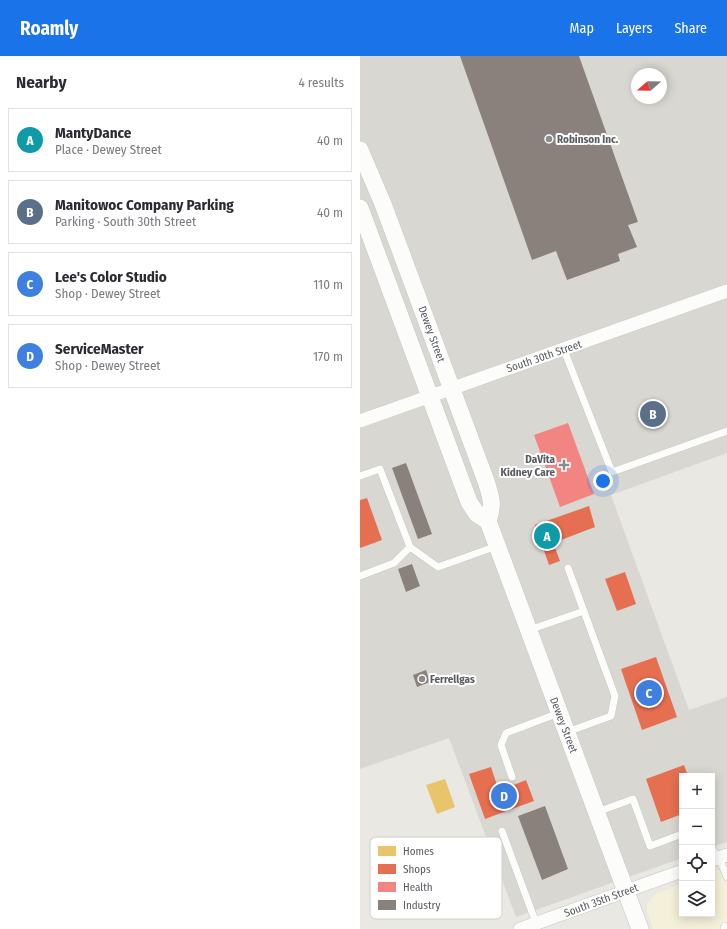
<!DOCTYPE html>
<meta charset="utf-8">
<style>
body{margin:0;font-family:"Fira Sans Condensed",sans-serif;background:#f2f2f3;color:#2b2b33}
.controls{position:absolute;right:12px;bottom:12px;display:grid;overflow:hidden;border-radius:0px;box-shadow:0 2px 10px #0003}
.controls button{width:36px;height:36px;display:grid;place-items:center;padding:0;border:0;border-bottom:1px solid #e1e1e2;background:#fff;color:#2b2b33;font:20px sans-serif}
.compass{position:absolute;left:271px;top:12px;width:36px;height:36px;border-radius:50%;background:#fff;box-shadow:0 2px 10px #0003;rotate:250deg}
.you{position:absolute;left:243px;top:425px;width:14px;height:14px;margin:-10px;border:3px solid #fff;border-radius:50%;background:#1a73e8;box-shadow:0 0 0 6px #1a73e833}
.badge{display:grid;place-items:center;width:26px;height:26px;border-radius:50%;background:#1a73e8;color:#fff;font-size:13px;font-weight:700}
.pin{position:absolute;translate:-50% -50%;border:2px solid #fff;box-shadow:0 1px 4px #0006}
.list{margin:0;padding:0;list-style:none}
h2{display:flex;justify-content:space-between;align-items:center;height:52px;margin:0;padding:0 16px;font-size:17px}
h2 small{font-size:13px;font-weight:400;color:#7c7c81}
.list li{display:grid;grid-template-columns:26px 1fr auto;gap:12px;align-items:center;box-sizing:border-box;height:64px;margin:0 8px 8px;padding:0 8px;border:1px solid #e1e1e2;border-radius:0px}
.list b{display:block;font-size:15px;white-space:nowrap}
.list p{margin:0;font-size:13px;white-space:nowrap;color:#7c7c81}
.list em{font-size:13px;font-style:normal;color:#7c7c81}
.icon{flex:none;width:22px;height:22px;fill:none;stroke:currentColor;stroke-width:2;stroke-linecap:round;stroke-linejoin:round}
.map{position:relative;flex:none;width:367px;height:873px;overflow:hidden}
header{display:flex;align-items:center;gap:24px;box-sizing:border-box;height:56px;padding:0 20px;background:#1a73e8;color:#fff}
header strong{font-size:19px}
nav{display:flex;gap:22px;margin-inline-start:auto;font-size:14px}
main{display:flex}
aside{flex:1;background:#fff}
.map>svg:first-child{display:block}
.commercial{fill:#f5f0d9}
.industrial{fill:#d9d7d2;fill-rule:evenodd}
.homes{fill:#e9c46a}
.shops{fill:#e76f51}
.health{fill:#f28482}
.industry{fill:#8a817c}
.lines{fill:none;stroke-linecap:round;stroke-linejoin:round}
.service-casing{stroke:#c5c6c4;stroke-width:8}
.minor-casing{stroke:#c5c6c4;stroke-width:14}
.tertiary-casing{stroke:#c5c6c4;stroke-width:18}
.service{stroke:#fcfcfb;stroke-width:7}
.minor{stroke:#fcfcfb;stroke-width:13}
.tertiary{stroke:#fcfcfb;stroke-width:17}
.poi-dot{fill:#8b8c8e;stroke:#fff;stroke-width:1.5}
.labels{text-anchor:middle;stroke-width:4;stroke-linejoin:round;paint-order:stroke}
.poi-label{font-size:11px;font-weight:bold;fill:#585b61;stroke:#fff;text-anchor:start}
.street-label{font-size:11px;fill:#585b61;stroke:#fff}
.key{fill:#fff;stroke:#cdced0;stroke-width:1}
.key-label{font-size:11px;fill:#585b61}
</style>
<header>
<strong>Roamly</strong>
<nav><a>Map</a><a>Layers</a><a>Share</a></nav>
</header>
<main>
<aside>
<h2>Nearby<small>4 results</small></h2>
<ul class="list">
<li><span class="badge" style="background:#0f9aa8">A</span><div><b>MantyDance</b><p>Place · Dewey Street</p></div><em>40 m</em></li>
<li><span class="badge" style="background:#5c6f8a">B</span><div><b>Manitowoc Company Parking</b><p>Parking · South 30th Street</p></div><em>40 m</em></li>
<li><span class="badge" style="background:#3f7fe0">C</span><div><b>Lee's Color Studio</b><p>Shop · Dewey Street</p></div><em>110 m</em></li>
<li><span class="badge" style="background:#3f7fe0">D</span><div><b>ServiceMaster</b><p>Shop · Dewey Street</p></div><em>170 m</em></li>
</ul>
</aside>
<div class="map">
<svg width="367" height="873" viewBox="0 0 367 873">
<rect width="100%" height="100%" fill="#e9e8e2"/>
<path class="commercial" d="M367,811V873H293L287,855V847L296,838L322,827V858H352V816Z"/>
<path class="industrial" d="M0,0H367V397L251,439L329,654L367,641V786L352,791V720H322V802L156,861L89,682L0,713ZM277,18H301V42H277Z"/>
<path class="homes" d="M85,723L95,751L77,758L66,729Z"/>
<path class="shops" d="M7,442L22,484L0,492V444Z
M229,450L235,471L201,484L199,478L191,481L200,505L189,509L175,469Z
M265,516L276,548L257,555L245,523Z
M296,601L317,661L282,674L261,613Z
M324,709L328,720H322V723L320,724L322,730V758L301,766L286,723Z
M131,711L139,735L166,724L174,745L125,763L109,718Z"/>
<path class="health" d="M208,367L234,438L200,451L174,379Z"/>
<path class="industry" d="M100,0H219L278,166L268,169L277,191L258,198L260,205L207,224L196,195L172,204Z
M46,407L72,478L58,483L32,412Z
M52,508L60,530L46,536L38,513Z
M66,614L70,626L57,631L53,619Z
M185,750L208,813L182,824L158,760Z"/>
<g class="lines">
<defs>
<path id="service" d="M204,294L252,416L367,375
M0,420L20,413L50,491L78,511L137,490
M0,520L34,507L50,491
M169,574L224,555
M207,676L251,660L255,640L208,512
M152,721L141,689L146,677L199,657
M237,756L273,743L290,790L322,778
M142,775L176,867
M352,793L359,802L367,821
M364,873L365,870H367"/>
<path id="minor" d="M0,365L367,235
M352,804L367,799
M160,873L322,815"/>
<path id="tertiary" d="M0,94L23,148L126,425C131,441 134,448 128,465L280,873
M0,152L109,446L117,458L128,465"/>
</defs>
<use href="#service" class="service-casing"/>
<use href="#minor" class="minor-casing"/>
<use href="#tertiary" class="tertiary-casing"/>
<use href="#service" class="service"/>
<use href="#minor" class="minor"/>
<use href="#tertiary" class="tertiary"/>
</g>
<g class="poi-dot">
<circle cx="189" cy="83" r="4"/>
<path d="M202 403h4v4h4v4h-4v4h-4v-4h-4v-4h4z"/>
<circle cx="62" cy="623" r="4"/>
</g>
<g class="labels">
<g class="poi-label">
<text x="197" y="87">Robinson Inc.</text>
<text x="195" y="407" text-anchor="end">DaVita<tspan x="195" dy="13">Kidney Care</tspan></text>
<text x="70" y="627">Ferrellgas</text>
</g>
<g class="street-label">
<text transform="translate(72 278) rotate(70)" y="4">Dewey Street</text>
<text transform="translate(184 300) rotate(-19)" y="4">South 30th Street</text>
<text transform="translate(204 669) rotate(69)" y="4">Dewey Street</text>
<text transform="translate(241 844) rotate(-20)" y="4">South 35th Street</text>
</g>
</g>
<rect x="10" y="781" width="132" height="82" rx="6" class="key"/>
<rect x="18" y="790" width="18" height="10" fill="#e9c46a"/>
<rect x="18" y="808" width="18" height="10" fill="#e76f51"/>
<rect x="18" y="826" width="18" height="10" fill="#f28482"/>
<rect x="18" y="844" width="18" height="10" fill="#8a817c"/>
<g class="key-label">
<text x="43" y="799">Homes</text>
<text x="43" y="817">Shops</text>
<text x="43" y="835">Health</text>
<text x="43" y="853">Industry</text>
</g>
</svg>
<div class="controls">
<button>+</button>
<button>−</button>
<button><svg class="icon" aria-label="locate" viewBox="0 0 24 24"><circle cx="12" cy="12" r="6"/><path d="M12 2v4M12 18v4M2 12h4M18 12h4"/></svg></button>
<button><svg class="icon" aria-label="layers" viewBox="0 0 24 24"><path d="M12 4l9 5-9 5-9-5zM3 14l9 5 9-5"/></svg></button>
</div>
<svg class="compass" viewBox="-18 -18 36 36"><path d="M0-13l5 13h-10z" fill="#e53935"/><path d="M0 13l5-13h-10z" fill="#7c7c81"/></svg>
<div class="you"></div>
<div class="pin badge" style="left:187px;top:480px;background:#0f9aa8">A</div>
<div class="pin badge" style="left:293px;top:358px;background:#5c6f8a">B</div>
<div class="pin badge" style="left:289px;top:637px;background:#3f7fe0">C</div>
<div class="pin badge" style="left:144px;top:740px;background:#3f7fe0">D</div>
</div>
</main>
